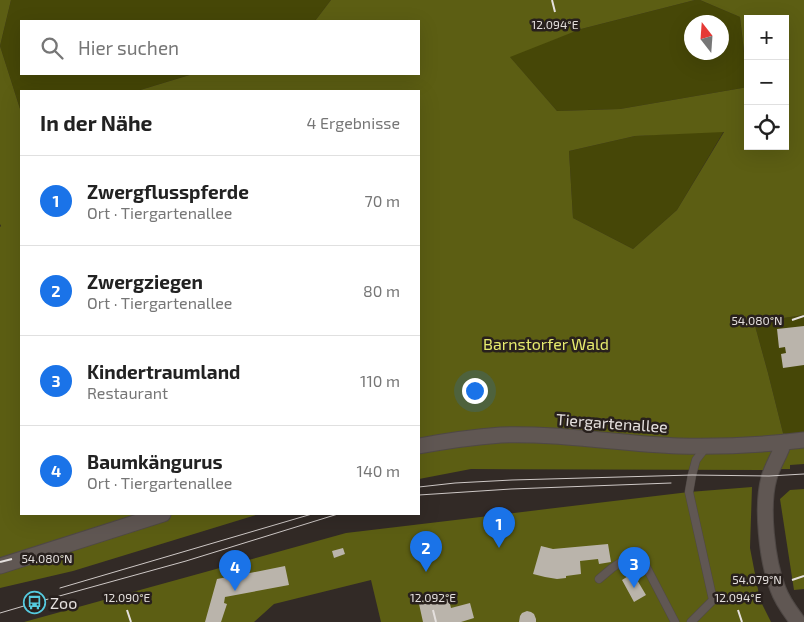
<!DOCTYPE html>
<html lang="de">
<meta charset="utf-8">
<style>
body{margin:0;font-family:"Exo 2",sans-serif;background:#f2f2f2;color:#222}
.controls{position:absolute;right:15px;top:15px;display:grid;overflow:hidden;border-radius:0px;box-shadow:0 5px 20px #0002}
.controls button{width:45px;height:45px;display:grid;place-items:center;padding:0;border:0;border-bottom:1px solid #e0e0e0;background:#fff;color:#222;font:25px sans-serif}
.compass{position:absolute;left:684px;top:15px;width:45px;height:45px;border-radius:50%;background:#fff;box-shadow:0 5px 20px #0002;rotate:343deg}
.you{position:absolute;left:474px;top:390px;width:18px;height:18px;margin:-12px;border:4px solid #fff;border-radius:50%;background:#1a73e8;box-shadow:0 0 0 8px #1a73e833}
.badge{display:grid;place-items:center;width:32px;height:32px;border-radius:50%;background:#1a73e8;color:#fff;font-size:16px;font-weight:700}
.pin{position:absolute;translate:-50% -41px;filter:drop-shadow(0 1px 2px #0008)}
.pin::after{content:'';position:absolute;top:26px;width:18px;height:15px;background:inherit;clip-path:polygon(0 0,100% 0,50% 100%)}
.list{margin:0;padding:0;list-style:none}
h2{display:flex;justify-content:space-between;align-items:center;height:65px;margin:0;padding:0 20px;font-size:21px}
h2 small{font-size:16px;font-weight:400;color:#767676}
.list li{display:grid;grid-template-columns:32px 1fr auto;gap:15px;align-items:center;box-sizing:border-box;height:90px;padding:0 20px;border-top:1px solid #e0e0e0}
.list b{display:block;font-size:19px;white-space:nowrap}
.list p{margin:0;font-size:16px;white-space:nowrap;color:#767676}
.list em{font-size:16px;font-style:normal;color:#767676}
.icon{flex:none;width:28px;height:28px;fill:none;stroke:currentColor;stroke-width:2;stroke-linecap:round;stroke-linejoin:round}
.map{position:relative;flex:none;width:804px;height:622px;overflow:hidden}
.search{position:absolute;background:#fff;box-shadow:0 5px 20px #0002;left:20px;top:20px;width:400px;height:55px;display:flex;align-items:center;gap:12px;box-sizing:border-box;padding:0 18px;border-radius:0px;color:#767676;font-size:19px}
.panel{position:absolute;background:#fff;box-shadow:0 5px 20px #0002;left:20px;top:90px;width:400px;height:425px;border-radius:0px}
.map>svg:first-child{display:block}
.green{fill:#464707;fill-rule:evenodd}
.forest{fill:#5c5e13;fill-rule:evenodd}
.building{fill:#bab4ab}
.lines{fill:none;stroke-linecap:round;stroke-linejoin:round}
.lane-casing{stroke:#4f4845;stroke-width:9}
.street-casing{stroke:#4f4845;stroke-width:17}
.lane{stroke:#605753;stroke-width:8}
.street{stroke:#605753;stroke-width:15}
.tram{stroke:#cec8c6;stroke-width:1}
.ticks{fill:none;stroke:#e5e0de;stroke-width:2}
.labels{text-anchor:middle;stroke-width:5;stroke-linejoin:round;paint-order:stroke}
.park-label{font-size:16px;fill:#e6ea6e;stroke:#28201d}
.street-label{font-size:16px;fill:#e5e0de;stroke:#28201d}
.poi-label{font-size:16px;fill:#e5e0de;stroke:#28201d;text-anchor:start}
.ticks-label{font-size:12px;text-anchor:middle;fill:#e5e0de;stroke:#28201d;stroke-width:5;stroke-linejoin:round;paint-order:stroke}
</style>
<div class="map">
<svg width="804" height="622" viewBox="0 0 804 622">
<rect width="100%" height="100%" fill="#322a26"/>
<path class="green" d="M11,0H331L315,21H21V74H193L137,91H21V112L0,46Z
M695,0H700L740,17L748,87L620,109L557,111L509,56L581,29ZM692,22H722V52H692Z
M724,131L677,210L633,249L573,218L569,151L635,136Z
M804,315V440L785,441L768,373L754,322Z"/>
<path class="forest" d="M0,0H11L0,46L21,112V514H259L73,571L0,588V227L1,226L0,224Z
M331,0H695L581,29L510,57L557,111L620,109L748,87V146H785V19H748V86L740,17L700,0H804V315L754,322L768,373L785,441L767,470L471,469L419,479V91H137L193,74H419V21H315ZM724,132L677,210L633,249L573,218L569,151L635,136Z
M804,447V464L790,465V469H772L781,449Z
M752,487L750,548L760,600L771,622H381L371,580L274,604L254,622H24L346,533L689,492Z
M804,489V589L794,590L780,499L790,490Z"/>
<path class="building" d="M804,326V365L783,368L781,354L786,353L785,347L779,348L777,329Z
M608,544L611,562L599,564L598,559L580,561L581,574L566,576V578L557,579L545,577L533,574L541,546L553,549Z
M343,548L345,554L334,558L332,551Z
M285,566L289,585L225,597L224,603L227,604L221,622H205L217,579L233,576L232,572H234L235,576Z
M633,573L646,595L634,602L622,580Z
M448,596L451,608L470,603L474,618L461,622H423L419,604Z
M527,611L531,612L534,614L536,619V622H519L520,616L522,613Z"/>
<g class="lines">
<defs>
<path id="lane" d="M599,579L612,568L638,551L675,622
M691,622L713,600L689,492L692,475L696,460L706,447"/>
<path id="street" d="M784,442C780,455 772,466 769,478C761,507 767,561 778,589C782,601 790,611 798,622
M419,446C446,441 474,437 501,435C561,433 620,444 679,446C720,447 763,445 804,440
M0,566L163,514"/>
</defs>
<use href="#lane" class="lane-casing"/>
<use href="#street" class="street-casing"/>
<use href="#lane" class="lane"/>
<use href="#street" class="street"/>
<path class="tram" d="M419,487L455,483L512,480L692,475L769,476L804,474
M419,495L511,489L671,483
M60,588L312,514
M0,613L34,603L186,561L338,514"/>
</g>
<path class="ticks" d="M552,0L555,12M792,320L804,316M0,562L12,559M792,580L804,576M127,610L131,622M433,610L436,622M738,610L742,622"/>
<defs>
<symbol id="bus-ring" viewBox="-11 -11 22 22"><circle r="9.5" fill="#28201d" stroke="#55cadf" stroke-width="1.5"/><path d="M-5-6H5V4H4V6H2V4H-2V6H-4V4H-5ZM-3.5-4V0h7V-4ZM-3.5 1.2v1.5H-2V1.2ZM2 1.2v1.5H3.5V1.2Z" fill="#55cadf"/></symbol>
</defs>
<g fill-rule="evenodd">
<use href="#bus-ring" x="22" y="590" width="25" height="25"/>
</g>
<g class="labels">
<g class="park-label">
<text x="546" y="350">Barnstorfer Wald</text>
</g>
<g class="street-label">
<text transform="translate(612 423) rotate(4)" y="6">Tiergartenallee</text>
</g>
<g class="poi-label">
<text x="50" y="609">Zoo</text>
</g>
</g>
<g class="ticks-label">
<text x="555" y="29">12.094°E</text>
<text x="757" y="325">54.080°N</text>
<text x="47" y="563">54.080°N</text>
<text x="757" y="584">54.079°N</text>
<text x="127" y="602">12.090°E</text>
<text x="433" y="602">12.092°E</text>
<text x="738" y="602">12.094°E</text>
</g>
</svg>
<div class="controls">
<button>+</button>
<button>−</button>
<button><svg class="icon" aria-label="locate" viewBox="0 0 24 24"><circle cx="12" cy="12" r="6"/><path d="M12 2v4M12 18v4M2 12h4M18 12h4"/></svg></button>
</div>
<svg class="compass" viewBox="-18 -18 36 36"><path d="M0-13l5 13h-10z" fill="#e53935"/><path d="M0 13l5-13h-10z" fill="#767676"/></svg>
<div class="you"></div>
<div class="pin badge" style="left:499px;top:548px">1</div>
<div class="pin badge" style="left:426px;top:572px">2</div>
<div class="pin badge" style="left:634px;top:588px">3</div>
<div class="pin badge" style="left:235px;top:591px">4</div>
<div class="search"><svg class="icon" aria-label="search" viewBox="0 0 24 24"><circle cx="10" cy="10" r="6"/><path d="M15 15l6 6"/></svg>Hier suchen</div>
<section class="panel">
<h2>In der Nähe<small>4 Ergebnisse</small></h2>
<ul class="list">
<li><span class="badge">1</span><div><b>Zwergflusspferde</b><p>Ort · Tiergartenallee</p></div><em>70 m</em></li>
<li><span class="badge">2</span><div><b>Zwergziegen</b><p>Ort · Tiergartenallee</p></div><em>80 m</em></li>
<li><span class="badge">3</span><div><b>Kindertraumland</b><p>Restaurant</p></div><em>110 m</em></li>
<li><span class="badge">4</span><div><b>Baumkängurus</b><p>Ort · Tiergartenallee</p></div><em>140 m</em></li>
</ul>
</section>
</div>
